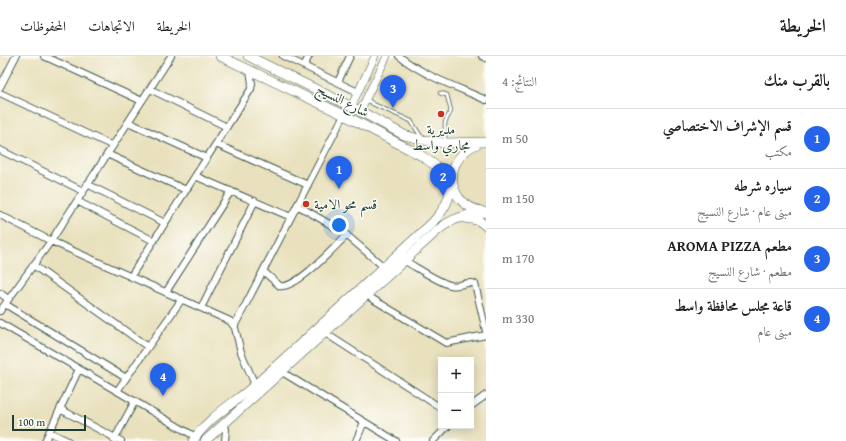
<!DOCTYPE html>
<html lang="ar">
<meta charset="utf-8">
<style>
body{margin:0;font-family:"Gentium Book Plus",Amiri,serif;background:#f6f6f6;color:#222;direction:rtl}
.controls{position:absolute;right:12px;bottom:12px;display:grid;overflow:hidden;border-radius:0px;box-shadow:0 2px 10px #0003}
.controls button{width:36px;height:36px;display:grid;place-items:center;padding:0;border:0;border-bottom:1px solid #e0e0e0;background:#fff;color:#222;font:20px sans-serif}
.scale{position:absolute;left:12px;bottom:10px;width:74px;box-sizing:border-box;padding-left:4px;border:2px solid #1f3d34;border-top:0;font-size:11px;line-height:14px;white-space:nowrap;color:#1f3d34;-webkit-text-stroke:3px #fdfcf7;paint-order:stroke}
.you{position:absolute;left:339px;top:169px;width:14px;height:14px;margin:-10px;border:3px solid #fff;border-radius:50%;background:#1a73e8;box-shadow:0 0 0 6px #1a73e833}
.badge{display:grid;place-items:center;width:26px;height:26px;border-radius:50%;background:#2563eb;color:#fff;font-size:13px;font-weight:700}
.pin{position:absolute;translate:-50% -33px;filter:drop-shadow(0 1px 2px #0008)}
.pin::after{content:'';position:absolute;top:21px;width:14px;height:12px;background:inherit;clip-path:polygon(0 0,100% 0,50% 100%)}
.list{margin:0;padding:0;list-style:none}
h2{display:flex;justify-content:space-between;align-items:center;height:52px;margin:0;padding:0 16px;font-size:17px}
h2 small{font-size:13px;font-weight:400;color:#767676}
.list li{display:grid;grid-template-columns:26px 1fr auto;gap:12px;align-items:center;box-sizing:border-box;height:60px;padding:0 16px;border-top:1px solid #e0e0e0}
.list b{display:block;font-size:15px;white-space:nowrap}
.list p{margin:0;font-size:13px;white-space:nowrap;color:#767676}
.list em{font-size:13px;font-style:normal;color:#767676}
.map{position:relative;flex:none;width:486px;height:385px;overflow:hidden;direction:ltr}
header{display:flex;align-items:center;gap:24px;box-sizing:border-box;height:56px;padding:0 20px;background:#fff;border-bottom:1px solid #e0e0e0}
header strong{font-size:19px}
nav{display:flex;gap:22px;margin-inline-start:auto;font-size:14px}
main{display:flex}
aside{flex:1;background:#fff}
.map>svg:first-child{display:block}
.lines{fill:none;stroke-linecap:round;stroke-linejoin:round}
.service-casing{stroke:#3d5649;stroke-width:4.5}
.minor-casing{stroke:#3d5649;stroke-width:8}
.tertiary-casing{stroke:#3d5649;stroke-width:8}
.primary-casing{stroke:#3d5649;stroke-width:10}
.service{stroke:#fff;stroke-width:3}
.minor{stroke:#fff;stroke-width:6}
.tertiary{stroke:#fff;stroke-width:7}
.primary{stroke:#fff;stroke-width:9}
.poi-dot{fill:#c8321e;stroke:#fdfcf7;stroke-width:1.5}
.labels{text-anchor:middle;stroke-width:3;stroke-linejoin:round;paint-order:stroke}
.street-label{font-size:14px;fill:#1f3d34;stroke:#fdfcf7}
.poi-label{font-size:14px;fill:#1f3d34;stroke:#fdfcf7}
</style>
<header>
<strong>الخريطة</strong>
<nav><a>الخريطة</a><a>الاتجاهات</a><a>المحفوظات</a></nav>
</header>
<main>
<aside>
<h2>بالقرب منك<small>النتائج: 4</small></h2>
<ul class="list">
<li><span class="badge">1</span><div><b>قسم الإشراف الاختصاصي</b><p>مكتب</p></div><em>50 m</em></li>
<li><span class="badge">2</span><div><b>سياره شرطه</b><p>مبنى عام · شارع النسيج</p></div><em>150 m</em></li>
<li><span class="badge">3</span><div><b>مطعم AROMA PIZZA</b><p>مطعم · شارع النسيج</p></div><em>170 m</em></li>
<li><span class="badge">4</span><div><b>قاعة مجلس محافظة واسط</b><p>مبنى عام</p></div><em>330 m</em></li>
</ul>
</aside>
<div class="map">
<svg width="486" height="385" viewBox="0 0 486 385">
<rect width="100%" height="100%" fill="#fdfcf7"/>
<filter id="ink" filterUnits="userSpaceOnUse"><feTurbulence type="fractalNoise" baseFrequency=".025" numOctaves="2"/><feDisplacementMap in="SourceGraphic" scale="8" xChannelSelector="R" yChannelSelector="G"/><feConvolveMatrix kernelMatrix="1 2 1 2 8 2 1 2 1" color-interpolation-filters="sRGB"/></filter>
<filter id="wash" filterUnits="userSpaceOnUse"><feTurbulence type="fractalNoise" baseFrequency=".012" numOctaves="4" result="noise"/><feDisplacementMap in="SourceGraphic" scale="16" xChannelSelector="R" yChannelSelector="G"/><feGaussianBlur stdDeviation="0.9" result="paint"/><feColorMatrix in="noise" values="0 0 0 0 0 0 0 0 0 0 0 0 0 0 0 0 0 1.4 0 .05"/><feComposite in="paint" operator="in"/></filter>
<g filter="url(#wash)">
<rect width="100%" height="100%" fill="#e9e1bd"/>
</g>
<g filter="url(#ink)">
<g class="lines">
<defs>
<path id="service" d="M440,37L447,39L451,55L445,66V85
M366,43L373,48L411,65L422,82"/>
<path id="minor" d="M44,0L142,45
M283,0L358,36
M399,0C424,20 457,31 486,44
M482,0L486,2
M304,10L309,0
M338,26L350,0
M0,31L16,0
M150,33L227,71
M0,37L113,90
M128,66L207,102
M216,88L308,129
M0,94L83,135
M107,98L186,134
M195,120L291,161
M87,128L165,167
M77,145L154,185
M297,149L343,176L384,211
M0,159L51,185L230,265L235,272L241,296L255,329
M405,205C416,211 438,226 450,229C458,232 467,224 475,228L486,275
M33,209L148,291
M263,215L280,230C297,233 334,191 347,179
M131,220L251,33L252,28L250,14
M166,236L231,135
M0,237L8,243
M366,239L446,287L486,279
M5,248L126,322
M201,252L255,145
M0,255L51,185L171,0
M0,267L196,381
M235,269L344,59
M325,277L441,352
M282,316L396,385
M117,335L182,243
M471,350L486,339
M60,353L121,385
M224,368L226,373L225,385
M49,376L68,385
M114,384L135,345
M45,385L79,313
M356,385L364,366
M433,385L448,370"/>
<path id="tertiary" d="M351,51L375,0
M360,55L387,0"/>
<path id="primary" d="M220,0L344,59L422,100L436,110L459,142
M248,0L360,55L404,79L423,84L445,87L486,86
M477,88C443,102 444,147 481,155
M464,162L478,164L486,170
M193,385C207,362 236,346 256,328C315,275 373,221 432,167C446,152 450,143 452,123
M205,385L438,174C452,162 468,158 486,156"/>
</defs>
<use href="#service" class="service-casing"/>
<use href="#minor" class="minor-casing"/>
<use href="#tertiary" class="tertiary-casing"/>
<use href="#primary" class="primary-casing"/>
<use href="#service" class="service"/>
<use href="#minor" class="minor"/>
<use href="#tertiary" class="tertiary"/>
<use href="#primary" class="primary"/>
</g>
</g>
<g class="poi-dot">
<circle cx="441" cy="58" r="4"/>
<circle cx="306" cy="148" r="4"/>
</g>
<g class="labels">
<g class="street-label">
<text transform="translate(343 44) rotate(27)" y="5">شارع النسيج</text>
</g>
<g class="poi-label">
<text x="441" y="78">مديرية<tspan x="441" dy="16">مجاري واسط</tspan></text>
<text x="314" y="153" text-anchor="start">قسم محو الامية</text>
</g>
</g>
</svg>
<div class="controls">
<button>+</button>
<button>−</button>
</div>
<div class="scale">100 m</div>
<div class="you"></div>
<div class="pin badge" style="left:339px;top:133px">1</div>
<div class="pin badge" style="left:443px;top:140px">2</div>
<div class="pin badge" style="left:393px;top:52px">3</div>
<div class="pin badge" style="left:163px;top:340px">4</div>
</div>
</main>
